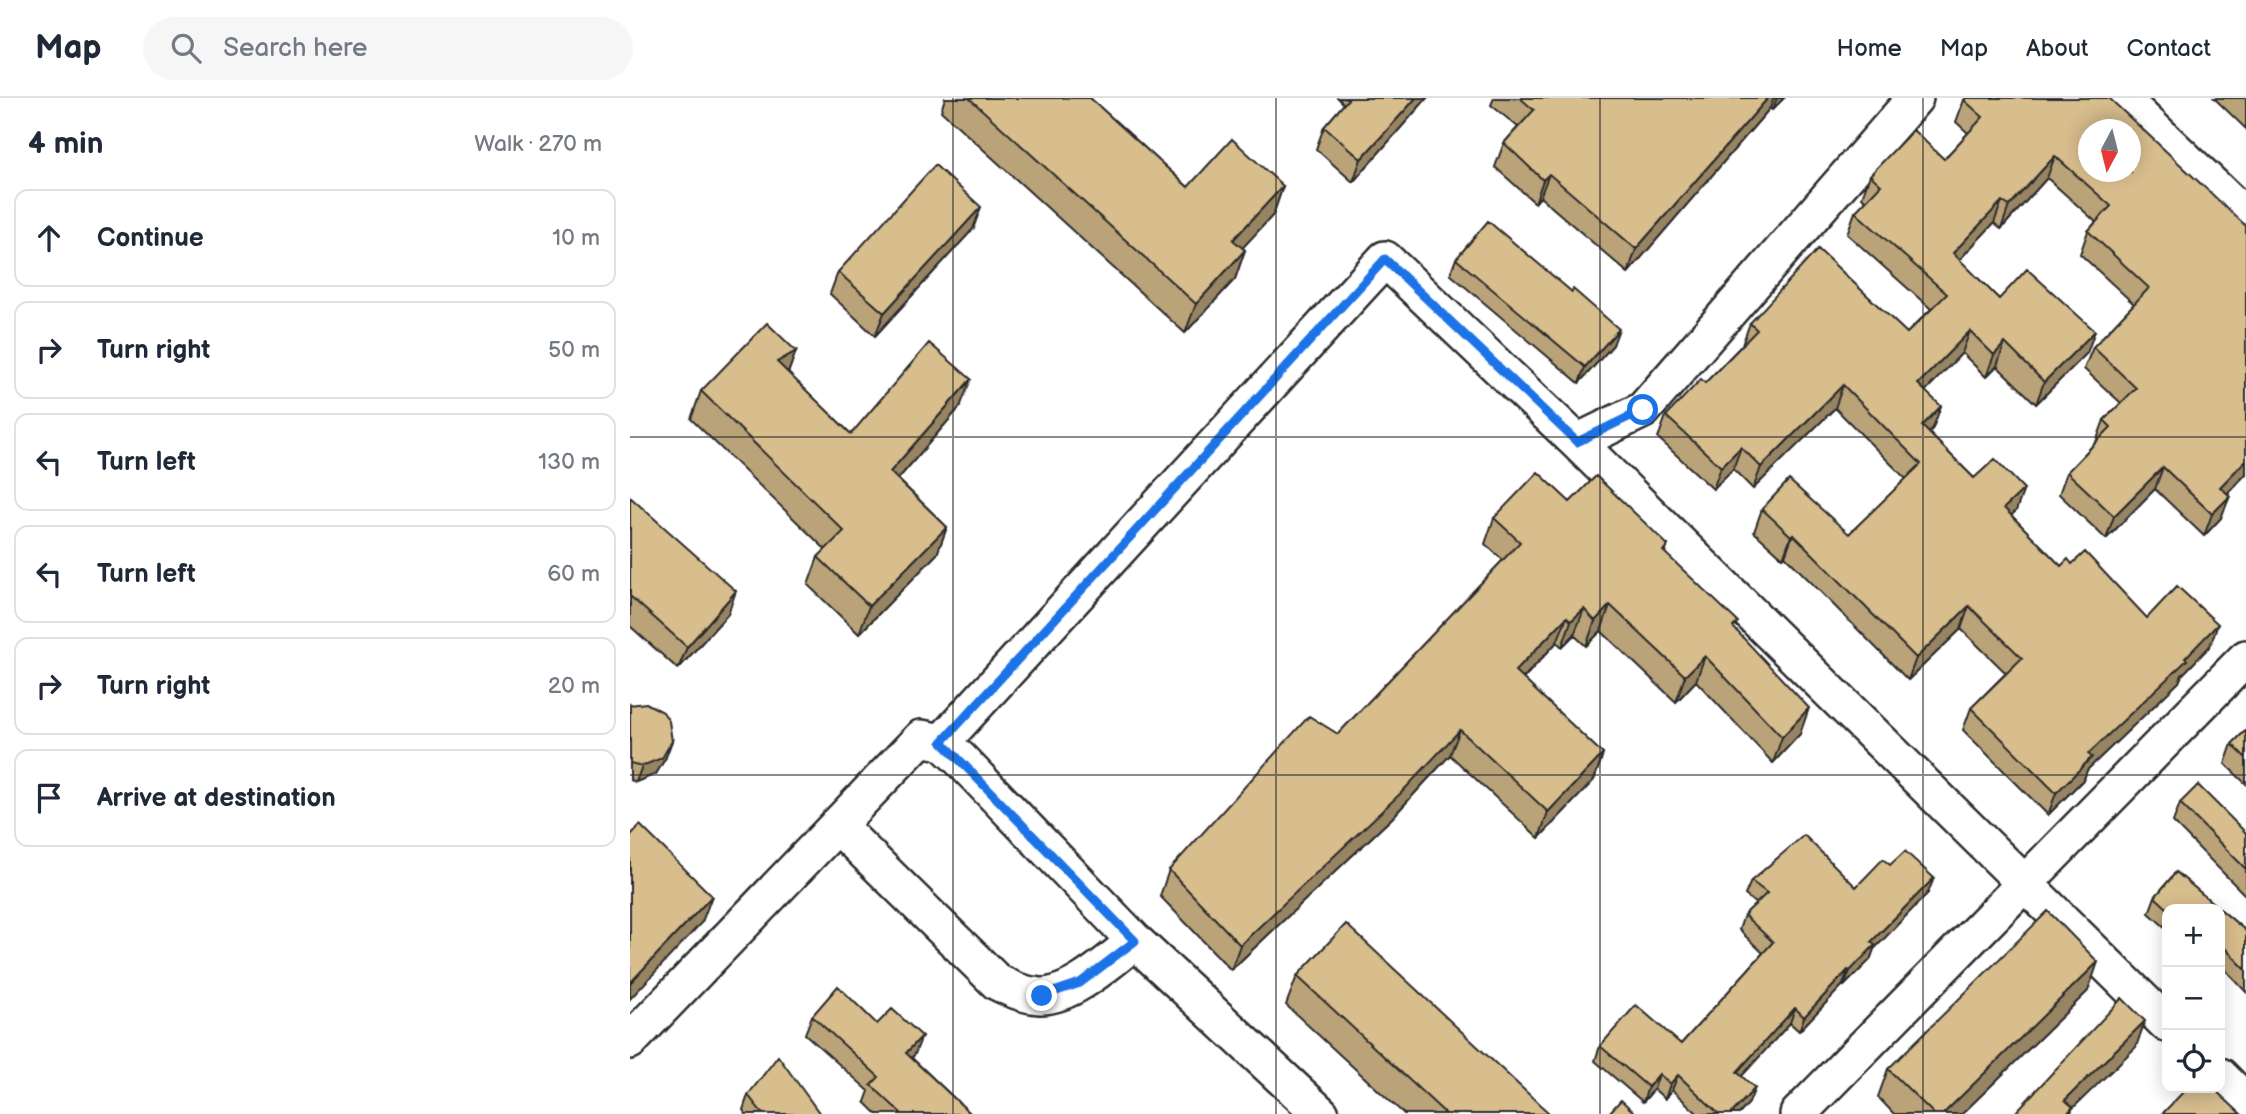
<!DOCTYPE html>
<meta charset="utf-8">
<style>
body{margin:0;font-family:"Balsamiq Sans",sans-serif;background:#f6f6f7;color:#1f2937}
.controls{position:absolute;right:21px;bottom:21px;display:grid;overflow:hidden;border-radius:14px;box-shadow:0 4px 18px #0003}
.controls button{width:63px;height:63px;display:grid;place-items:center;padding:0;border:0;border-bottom:2px solid #e0e1e3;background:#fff;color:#1f2937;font:35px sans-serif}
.compass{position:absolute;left:1448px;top:21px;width:63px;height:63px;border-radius:50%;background:#fff;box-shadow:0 4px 18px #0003;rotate:187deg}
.stop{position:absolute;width:21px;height:21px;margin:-16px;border:5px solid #1a73e8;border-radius:50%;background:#fff}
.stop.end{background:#1a73e8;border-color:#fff;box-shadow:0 2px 7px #0008}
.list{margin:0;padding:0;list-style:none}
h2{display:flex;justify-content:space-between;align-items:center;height:91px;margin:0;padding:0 28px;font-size:30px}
h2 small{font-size:23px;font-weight:400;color:#747a83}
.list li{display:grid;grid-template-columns:46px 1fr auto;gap:21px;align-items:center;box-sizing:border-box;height:98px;margin:0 14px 14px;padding:0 14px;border:2px solid #e0e1e3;border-radius:14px}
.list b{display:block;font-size:26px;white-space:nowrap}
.list em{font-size:23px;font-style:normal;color:#747a83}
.icon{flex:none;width:38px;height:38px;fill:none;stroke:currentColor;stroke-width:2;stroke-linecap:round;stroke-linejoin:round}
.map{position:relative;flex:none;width:1616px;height:1016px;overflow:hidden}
header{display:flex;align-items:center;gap:42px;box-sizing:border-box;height:98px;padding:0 35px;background:#fff;border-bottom:2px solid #e0e1e3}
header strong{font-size:33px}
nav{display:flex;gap:38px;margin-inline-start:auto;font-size:24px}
.search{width:490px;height:63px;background:#f6f6f7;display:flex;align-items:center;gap:18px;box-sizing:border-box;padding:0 24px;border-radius:38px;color:#747a83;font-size:26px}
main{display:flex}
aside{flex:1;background:#fff}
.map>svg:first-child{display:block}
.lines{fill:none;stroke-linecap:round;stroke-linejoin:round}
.minor-casing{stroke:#2b2b2b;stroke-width:40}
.minor{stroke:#fff;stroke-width:35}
.wall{fill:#baa379;stroke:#2b2b2b;stroke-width:2}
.shaded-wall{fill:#978463;stroke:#2b2b2b;stroke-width:2}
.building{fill:#d8bd8d;stroke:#2b2b2b;stroke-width:2;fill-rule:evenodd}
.route{stroke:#1a73e8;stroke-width:9}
.grid{fill:none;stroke:#2b2b2b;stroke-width:2;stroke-opacity:0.55}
</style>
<header>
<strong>Map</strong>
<div class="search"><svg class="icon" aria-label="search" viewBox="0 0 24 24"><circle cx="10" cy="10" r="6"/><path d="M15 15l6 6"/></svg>Search here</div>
<nav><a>Home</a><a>Map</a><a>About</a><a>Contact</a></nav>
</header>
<main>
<aside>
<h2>4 min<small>Walk · 270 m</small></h2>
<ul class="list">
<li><svg class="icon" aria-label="ahead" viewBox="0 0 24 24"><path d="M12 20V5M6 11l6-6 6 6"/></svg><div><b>Continue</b></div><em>10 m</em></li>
<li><svg class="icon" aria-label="right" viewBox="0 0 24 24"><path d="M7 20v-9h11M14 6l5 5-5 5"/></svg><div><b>Turn right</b></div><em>50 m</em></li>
<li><svg class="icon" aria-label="left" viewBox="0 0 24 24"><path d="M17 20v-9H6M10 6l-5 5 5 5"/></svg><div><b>Turn left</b></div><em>130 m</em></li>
<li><svg class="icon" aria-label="left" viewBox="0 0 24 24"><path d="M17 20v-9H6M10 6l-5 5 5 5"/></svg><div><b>Turn left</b></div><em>60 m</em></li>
<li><svg class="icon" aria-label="right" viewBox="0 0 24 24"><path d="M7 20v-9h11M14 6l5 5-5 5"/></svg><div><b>Turn right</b></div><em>20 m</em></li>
<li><svg class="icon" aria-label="arrive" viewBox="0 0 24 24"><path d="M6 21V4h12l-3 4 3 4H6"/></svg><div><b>Arrive at destination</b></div></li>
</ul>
</aside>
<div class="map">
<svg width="1616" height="1016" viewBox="0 0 1616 1016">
<rect width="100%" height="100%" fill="#fff"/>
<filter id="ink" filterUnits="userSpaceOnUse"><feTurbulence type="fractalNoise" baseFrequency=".0143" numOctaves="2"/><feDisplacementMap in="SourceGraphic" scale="14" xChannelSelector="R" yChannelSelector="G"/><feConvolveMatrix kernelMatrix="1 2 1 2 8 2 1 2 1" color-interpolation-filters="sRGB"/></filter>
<g filter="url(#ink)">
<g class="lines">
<defs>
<path id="minor" d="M1491,0L1616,119
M947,344L1013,312L1285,0
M312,644L755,161L947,344L1537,926
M207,727L367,884C381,891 394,897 410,898C441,899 481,862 505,843
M0,943L291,640L312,644L330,661L505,843L691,1016
M1590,978L1616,1004
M1168,1016L1616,560"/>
</defs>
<use href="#minor" class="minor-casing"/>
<use href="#minor" class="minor"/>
</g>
<path class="wall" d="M315,0H460L558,89L653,88L643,117L612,150L615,152L605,181L555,235L311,13Z
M708,0H797L723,84L686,51L694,29L714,6Z
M864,0H1154L1142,12L1140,10L998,175L910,99L905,105L865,69L874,45L888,29L861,7Z
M1584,0H1616V31Z
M1334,2L1616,128V376L1597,396L1591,420L1574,438L1525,391L1476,441L1429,396L1437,374L1466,344L1474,322L1491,305L1454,271L1463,249L1504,206L1450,156L1458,133L1466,124L1417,80L1371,131L1364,125L1329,162L1369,201L1457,255L1406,306L1367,268L1356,279L1332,255L1295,293L1303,330L1299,335L1344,380L1386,413L1381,417L1431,468L1442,466L1517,520L1580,548L1552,577L1549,584L1457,672L1454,681L1418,717L1333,632L1341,610L1376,575L1331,531L1278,582L1155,458L1153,460L1124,434L1132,411L1219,436L1276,381L1205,310L1123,391L1103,371L1083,391L1028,340L1036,318L1075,285L1112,247L1120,225L1277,235L1301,211L1217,136L1225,114L1236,103L1232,99L1240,77L1314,61L1338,35L1326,24Z
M343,131L245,238L200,196L208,174Z
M826,161L983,247L949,285L820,176Z
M166,253L158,275L221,336L330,309L268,381L317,429L307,456L229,536L178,487L188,459L196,452L61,321L71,293Z
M0,399L98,516L48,571L0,528Z
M940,404L1038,447L1035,455L1105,532L1170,636L1143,665L1066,583L1046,604L971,533L956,548L944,537L932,549L927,544L893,581L973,656L964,682L909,740L820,657L762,720L601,872L530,798L539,772L708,636L873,462L855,446L864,420Z
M0,607L36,659L26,676L6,684L0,682Z
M1616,632V686L1595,666L1602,646Z
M1550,705L1616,735V798L1543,724Z
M1260,767L1298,795L1244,851L1240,862L1214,888L1213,887L1169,933L1160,925L1111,978L1119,1005L1109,1016H1068L1042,992L1035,1001L1024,991L1013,1004L965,963L970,948L1051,946L1133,855L1109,832L1114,817L1126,806L1115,797L1121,783L1226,789Z
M1546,774L1616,833V894L1590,866V811H1537V831L1519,815L1525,799Z
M667,878L920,1016H774L656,907Z
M1458,893L1332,1016H1264L1248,999L1258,971Z
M182,918L247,926L285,956L282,960L341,1016H247L235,1004L239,993L175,936Z
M118,997L190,1016H116L113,1012Z"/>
<path class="shaded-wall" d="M786,0H797L723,84L731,61Z
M1138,0H1144L1140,10L998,175L1006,151Z
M1147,0H1154L1142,12Z
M1425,58L1417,80L1371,131L1379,108Z
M919,76L910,99L905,105L913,82Z
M653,88L643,117L593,171L603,142Z
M1372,103L1364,125L1315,177L1323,155Z
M351,109L343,131L245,238L254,215Z
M615,152L605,181L555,235L566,206Z
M989,231L983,247L949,285L955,269Z
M1340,233L1332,255L1280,309L1288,286Z
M1465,233L1457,255L1406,306L1414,284Z
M1375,245L1367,268L1356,279L1364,257Z
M166,253L156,281L147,264Z
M341,281L330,309L250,402L260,374Z
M1213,287L1205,310L1123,391L1131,369Z
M1311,308L1303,330L1284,350L1292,328Z
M1111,349L1103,371L1083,391L1091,369Z
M1616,362V376L1582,411L1590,389Z
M1533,369L1525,391L1476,441L1484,418Z
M1394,391L1386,413L1365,432L1374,410Z
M1600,398L1591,420L1574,438L1582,416Z
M317,429L307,456L229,536L239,508Z
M1163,436L1155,458L1153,460L1161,438Z
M106,493L98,516L48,571L57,549Z
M980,507L971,533L956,548L965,523Z
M1339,508L1331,531L1278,582L1286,560Z
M954,511L944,537L932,549L941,523Z
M937,519L927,544L875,599L885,573Z
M1588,526L1580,548L1552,577L1549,584L1457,672L1454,681L1418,717L1426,695L1458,656Z
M1075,558L1066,583L1046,604L1055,578Z
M1179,610L1170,636L1143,665L1152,639Z
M830,632L820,657L762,720L601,872L610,847Z
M42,643L36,659L26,676L6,684L12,668Z
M973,656L964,682L909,740L918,714Z
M1304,780L1298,795L1244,851L1240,862L1214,888L1220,873L1241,844Z
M82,798L72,824L0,901V885Z
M1468,864L1458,893L1332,1016H1313Z
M1218,872L1213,887L1169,933L1174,919Z
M1165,910L1160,925L1102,989L1107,974Z
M1515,923L1506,949L1442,1011L1441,1016H1430L1435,1002Z
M292,938L285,956L270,972L276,955Z
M1029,976L1024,991L1013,1004L1018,989Z
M1048,977L1042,992L1035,1001L1040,986Z
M1125,990L1119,1005L1109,1016H1101Z"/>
<path class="building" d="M339,0H460L558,89L602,41L653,88L603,142L615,152L566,206Z
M719,0H786L731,61L694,29Z
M890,0H1138L1006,151L919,76L913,82L874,45L904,12Z
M1336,0H1479L1616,128V362L1590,389L1600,398L1582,416L1533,369L1484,418L1437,374L1481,329L1474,322L1506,290L1463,249L1519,190L1458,133L1481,108L1425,58L1379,108L1372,103L1323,155L1369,201L1397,171L1465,233L1414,284L1375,245L1364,257L1340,233L1288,286L1311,308L1292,328L1344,380L1365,361L1394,391L1374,410L1431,468L1438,461L1442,466L1455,454L1517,520L1547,488L1588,526L1555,560L1557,562L1458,656L1462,659L1426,695L1341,610L1392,560L1339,508L1286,560L1163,436L1161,438L1132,411L1159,382L1219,436L1291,366L1213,287L1131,369L1111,349L1091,369L1036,318L1071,281L1075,285L1127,232L1120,225L1188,151L1277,235L1317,196L1225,114L1251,87L1240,77L1283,32L1314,61L1353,19L1334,2ZM1459,32H1501V74H1459Z
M305,67L351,109L254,215L208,174Z
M858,123L942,194L943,191L989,231L955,269L826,161Z
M137,225L166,253L147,264L221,336L299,245L341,281L260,374L317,429L239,508L188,459L214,433L71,293Z
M908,374L940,404L966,378L1038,447L1033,453L1108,524L1103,529L1179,610L1152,639L1075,558L1055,578L980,507L965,523L954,511L941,523L937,519L885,573L973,656L918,714L830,632L771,695L610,847L539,772L679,618L708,636L890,444L864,420Z
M0,399L106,493L57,549L0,498Z
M16,605L33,614L39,623L42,643L32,660L12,668L0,665V607Z
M1616,632V660L1602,646Z
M1568,687L1616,735V771L1550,705Z
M10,727L82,798L0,885V738Z
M1174,737L1226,789L1253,761L1260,767L1275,753L1304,780L1241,844L1245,847L1220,873L1218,872L1174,919L1165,910L1107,974L1125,990L1101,1016H1089L1048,977L1040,986L1029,976L1018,989L970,948L1006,907L1051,946L1143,844L1114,817L1137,795L1121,783Z
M1546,774L1616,833V872L1590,845V811H1538L1525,799Z
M1418,813L1468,864L1313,1016H1304L1258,971Z
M716,826L920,1016H816L667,878Z
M208,888L247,926L262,911L292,938L276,955L341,1016H272L241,987L249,979L182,918Z
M1492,900L1515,923L1435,1002L1443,1009L1437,1016H1384Z
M148,958L190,1016H133L118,997Z
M1557,990H1583L1611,1016H1532Z
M991,1002L1006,1016H978Z"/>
</g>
<g class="lines" filter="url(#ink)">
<path class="route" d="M412,898L450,885L505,843L312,644L755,161L947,344L1013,312"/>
</g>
<path class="grid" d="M323,0V1016M646,0V1016M970,0V1016M1293,0V1016M0,339H1616M0,677H1616"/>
</svg>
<div class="controls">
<button>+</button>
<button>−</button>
<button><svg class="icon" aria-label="locate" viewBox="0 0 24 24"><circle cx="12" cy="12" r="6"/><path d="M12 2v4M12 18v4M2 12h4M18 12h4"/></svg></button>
</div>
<svg class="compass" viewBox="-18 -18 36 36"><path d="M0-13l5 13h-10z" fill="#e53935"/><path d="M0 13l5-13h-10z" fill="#747a83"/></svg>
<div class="stop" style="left:1013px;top:312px"></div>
<div class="stop end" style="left:412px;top:898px"></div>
</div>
</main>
